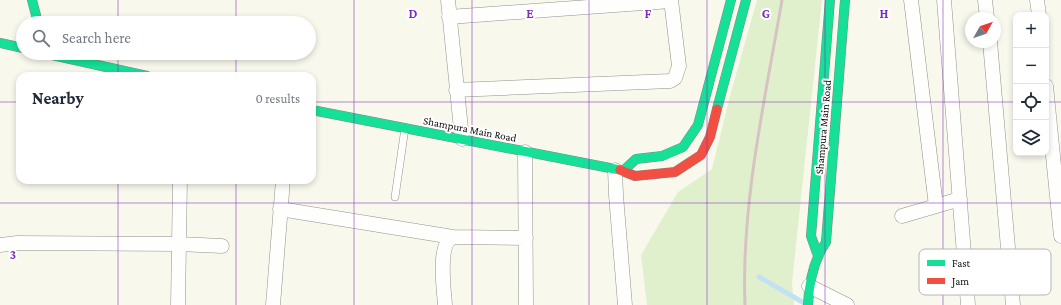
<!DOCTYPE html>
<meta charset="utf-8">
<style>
body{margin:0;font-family:"Crimson Pro",serif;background:#f6f6f7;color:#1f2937}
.controls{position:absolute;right:12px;top:12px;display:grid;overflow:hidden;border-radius:8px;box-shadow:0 2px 6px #0003}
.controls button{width:36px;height:36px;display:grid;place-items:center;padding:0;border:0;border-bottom:1px solid #e0e1e3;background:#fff;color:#1f2937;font:20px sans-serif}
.compass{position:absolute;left:965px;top:12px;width:36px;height:36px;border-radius:50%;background:#fff;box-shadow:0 2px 6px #0003;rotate:50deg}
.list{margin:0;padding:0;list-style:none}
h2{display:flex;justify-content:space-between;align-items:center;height:52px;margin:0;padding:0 16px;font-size:17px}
h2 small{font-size:13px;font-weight:400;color:#747a83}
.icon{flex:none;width:22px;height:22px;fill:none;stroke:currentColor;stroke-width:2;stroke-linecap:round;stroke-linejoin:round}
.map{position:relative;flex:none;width:1061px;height:305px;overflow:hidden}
.search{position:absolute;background:#fff;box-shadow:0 2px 6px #0003;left:16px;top:16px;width:300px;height:44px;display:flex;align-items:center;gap:10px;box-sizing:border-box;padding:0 14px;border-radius:22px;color:#747a83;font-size:15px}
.panel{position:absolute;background:#fff;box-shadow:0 2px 6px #0003;left:16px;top:72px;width:300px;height:112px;border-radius:12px}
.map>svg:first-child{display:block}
.green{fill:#e1f0cc}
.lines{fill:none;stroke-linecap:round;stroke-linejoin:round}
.stream{stroke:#c2e2f4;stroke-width:5}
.lane-casing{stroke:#92918c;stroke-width:8}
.street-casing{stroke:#92918c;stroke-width:15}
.fast-casing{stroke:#888883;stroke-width:10}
.jam-casing{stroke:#888883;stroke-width:10}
.lane{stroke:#fefefc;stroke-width:7}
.street{stroke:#fefefc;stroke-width:14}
.fast{stroke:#16e098;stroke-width:9}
.jam{stroke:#f24e42;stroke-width:9}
.rail{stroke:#d6c3c2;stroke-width:3}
.grid{fill:none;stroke:#7b2cbf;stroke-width:1;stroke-opacity:0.55}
.labels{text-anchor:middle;stroke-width:4;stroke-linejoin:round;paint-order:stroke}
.street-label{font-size:11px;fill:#0a0a0a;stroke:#fff}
.key{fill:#fff;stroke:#b6b6b6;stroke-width:1}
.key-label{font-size:11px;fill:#0a0a0a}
.grid-label{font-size:13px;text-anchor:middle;font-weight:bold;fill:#7b2cbf;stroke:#fff;stroke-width:4;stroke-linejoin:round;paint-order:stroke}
</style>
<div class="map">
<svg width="1061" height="305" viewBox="0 0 1061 305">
<rect width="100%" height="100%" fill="#f9f8ed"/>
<path class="green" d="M757,0H822L792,283L794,305H647L641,255L678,192L712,169L730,96Z"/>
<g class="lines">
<path class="stream" d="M759,277L804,303"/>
<defs>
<path id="lane" d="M395,197L405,128"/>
<path id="street" d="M448,0L462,139
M911,0L936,206
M944,0L968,305
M985,0L987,18
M1037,0L1039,15
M449,17L671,1
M990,42L1013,305
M1046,86L1061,236
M456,90L670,81L675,78L679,66L671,0
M525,152L526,305
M615,170L616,195L625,305
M280,209L453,237
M902,216L960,199
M0,245L17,243L179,244L222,246
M809,286L847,305
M178,305L180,180
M273,305L283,180
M445,305C444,289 437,244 453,237L526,238"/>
<path id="fast" d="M32,0L38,23
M0,43L23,48
M43,53L147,76
M717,109L746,0
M312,110L620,170
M623,171L636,159L662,156L683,147L698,125L731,0
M817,253L811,236L830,0
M808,305C809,282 813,261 826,242L845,0"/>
<path id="jam" d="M620,170L635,176L675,172L701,155L710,137L717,109"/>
</defs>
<use href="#lane" class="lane-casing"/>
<use href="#street" class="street-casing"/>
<use href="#fast" class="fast-casing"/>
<use href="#jam" class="jam-casing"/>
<use href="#lane" class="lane"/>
<use href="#street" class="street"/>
<use href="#fast" class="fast"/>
<use href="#jam" class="jam"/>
<path class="rail" d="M745,305C741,203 765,100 782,0"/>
</g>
<path class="grid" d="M118,0V23M236,0V23M354,0V305M472,0V305M589,0V305M707,0V305M825,0V305M943,0V305M118,53V76M236,53V76M0,102H20M312,102H1016M1046,102H1061M118,180V305M236,180V305M0,203H1061"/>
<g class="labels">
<g class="street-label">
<text transform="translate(823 127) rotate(-85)" y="4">Shampura Main Road</text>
<text transform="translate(470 129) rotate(11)" y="4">Shampura Main Road</text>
</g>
</g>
<rect x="919" y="249" width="132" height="46" rx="6" class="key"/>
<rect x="927" y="260" width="18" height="6" fill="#16e098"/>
<rect x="927" y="278" width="18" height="6" fill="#f24e42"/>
<g class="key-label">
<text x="952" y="267">Fast</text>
<text x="952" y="285">Jam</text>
</g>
<g class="grid-label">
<text x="413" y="18">D</text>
<text x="530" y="18">E</text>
<text x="648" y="18">F</text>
<text x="766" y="18">G</text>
<text x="884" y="18">H</text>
<text x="13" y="259">3</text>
</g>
</svg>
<div class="controls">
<button>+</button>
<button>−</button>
<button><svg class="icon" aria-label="locate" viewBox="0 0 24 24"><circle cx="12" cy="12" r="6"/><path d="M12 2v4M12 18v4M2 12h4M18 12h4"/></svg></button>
<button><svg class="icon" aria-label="layers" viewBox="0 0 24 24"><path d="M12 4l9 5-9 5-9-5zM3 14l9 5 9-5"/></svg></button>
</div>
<svg class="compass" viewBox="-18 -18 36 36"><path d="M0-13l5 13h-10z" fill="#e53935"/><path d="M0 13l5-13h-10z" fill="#747a83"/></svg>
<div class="search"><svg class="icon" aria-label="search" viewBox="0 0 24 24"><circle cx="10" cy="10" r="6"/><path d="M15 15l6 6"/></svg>Search here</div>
<section class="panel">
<h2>Nearby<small>0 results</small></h2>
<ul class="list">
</ul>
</section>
</div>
